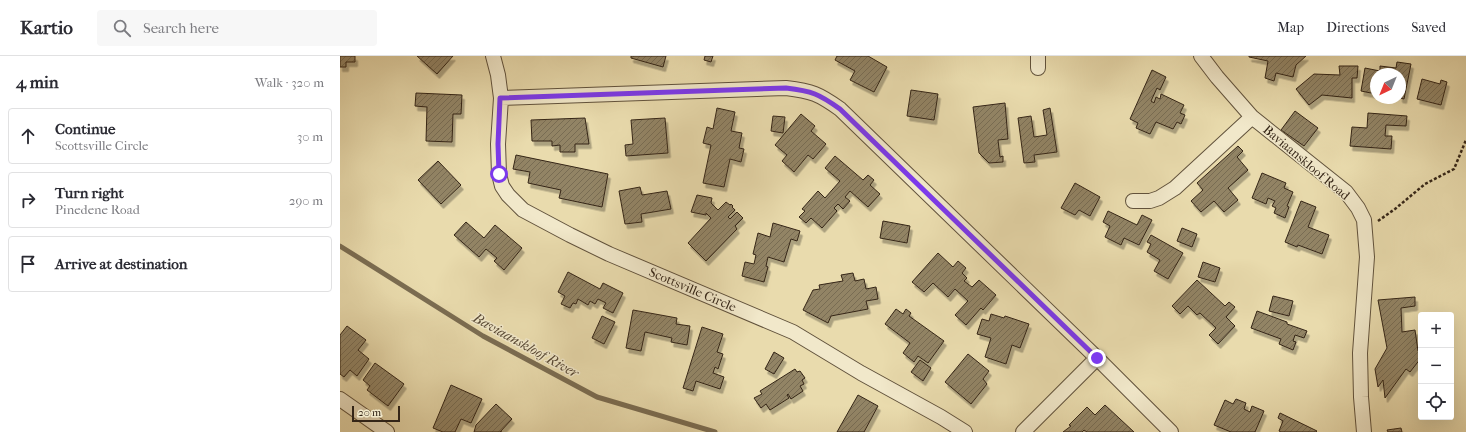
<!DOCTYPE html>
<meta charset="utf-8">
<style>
body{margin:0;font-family:"IM FELL French Canon",serif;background:#f7f7f7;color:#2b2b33}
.controls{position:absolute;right:12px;bottom:12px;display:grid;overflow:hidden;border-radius:4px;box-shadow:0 4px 16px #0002}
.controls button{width:36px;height:36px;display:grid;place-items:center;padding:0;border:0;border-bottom:1px solid #e1e1e2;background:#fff;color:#2b2b33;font:20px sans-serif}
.compass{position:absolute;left:1030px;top:12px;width:36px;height:36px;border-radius:50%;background:#fff;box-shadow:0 4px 16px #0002;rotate:223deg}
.scale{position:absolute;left:12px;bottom:10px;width:48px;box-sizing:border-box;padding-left:4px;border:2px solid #342517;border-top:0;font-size:11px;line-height:14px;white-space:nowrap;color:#342517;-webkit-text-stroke:3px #f1e8ca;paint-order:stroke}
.stop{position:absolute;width:12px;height:12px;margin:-9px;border:3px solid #7c3aed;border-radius:50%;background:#fff}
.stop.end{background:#7c3aed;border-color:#fff;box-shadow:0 1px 4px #0008}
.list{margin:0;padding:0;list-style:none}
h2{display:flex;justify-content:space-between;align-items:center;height:52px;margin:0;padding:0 16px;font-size:17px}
h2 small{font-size:13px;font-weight:400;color:#7c7c81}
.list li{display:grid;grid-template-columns:26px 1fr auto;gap:12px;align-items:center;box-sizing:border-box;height:56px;margin:0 8px 8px;padding:0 8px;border:1px solid #e1e1e2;border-radius:4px}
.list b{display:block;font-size:15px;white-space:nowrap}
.list p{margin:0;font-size:13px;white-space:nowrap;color:#7c7c81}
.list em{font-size:13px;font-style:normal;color:#7c7c81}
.icon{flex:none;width:22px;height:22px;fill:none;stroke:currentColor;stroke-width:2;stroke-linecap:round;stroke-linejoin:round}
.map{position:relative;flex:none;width:1126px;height:376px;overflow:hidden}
header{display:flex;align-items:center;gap:24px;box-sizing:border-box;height:56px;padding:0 20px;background:#fff;border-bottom:1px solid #e1e1e2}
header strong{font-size:19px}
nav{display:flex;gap:22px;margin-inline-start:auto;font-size:14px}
.search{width:280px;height:36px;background:#f7f7f7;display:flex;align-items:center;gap:10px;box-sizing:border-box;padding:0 14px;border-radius:4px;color:#7c7c81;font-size:15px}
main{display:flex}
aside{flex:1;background:#fff}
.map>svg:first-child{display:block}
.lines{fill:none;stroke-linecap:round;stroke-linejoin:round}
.stream{stroke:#7b6d52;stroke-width:5}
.building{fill:url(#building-hatch);stroke:#342517;filter:url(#shadow)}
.minor-casing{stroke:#61523c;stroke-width:16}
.path{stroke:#342517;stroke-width:2.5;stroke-dasharray:3 2;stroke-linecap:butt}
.minor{stroke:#f1e8ca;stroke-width:14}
.route{stroke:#7c3aed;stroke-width:5}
.labels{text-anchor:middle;stroke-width:3;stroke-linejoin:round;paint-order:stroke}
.street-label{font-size:13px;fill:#342517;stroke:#f1e8ca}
.water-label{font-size:14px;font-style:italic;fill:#584935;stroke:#f1e8ca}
</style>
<header>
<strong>Kartio</strong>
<div class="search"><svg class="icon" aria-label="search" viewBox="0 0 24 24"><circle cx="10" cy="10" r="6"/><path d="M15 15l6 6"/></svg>Search here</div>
<nav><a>Map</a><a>Directions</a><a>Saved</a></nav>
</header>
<main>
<aside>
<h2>4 min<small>Walk · 320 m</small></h2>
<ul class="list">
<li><svg class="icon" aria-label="ahead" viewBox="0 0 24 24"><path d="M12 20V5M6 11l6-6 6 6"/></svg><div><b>Continue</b><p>Scottsville Circle</p></div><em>30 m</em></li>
<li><svg class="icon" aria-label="right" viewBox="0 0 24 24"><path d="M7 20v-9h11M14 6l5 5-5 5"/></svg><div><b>Turn right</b><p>Pinedene Road</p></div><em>290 m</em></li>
<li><svg class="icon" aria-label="arrive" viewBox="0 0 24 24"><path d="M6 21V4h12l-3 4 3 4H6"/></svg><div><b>Arrive at destination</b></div></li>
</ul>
</aside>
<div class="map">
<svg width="1126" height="376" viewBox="0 0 1126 376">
<defs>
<pattern id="building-hatch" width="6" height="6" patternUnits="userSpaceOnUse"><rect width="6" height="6" fill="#928465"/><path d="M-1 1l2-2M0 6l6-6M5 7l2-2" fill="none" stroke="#786c52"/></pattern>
<filter id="shadow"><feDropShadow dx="2.5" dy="4.5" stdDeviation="0" flood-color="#0004"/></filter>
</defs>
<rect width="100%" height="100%" fill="#e9dbad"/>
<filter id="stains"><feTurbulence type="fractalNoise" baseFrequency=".005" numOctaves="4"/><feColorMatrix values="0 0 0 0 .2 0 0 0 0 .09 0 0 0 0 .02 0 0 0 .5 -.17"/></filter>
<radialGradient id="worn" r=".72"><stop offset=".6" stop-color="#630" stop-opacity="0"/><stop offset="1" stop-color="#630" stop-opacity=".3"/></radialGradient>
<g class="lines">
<path class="stream" d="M0,190L143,280L257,341L375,376"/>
</g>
<path class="building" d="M0,0H15V6H6V11H0Z
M77,0H113L97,18Z
M291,0H326L323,11L291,2Z
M365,0H373L371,6L364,4Z
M497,0H528L547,11L534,36L510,24L515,15L495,4Z
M909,0H966L956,9L953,21L936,17L934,25L925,22L928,5L909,1Z
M1057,6L1071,8L1064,43L1060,42V18H1036V38L1021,35L1025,12L1040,15V10L1056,12Z
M999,10H1018L1017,22H1012V42L982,39L969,49L956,33L974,18L1000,19Z
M812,14L826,21L820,34L817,32L811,45L814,47L816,41L820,43L821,38L844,49L840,57L845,59L841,68L837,66L833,73L816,66L810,78L796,72L798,67L790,63Z
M1082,23L1100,28L1101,24L1107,26L1101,49L1077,43Z
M571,34L598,38L594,64L567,60Z
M76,37L122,39L121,58H113L112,86L86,85L87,51L75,50Z
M665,47L668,83L658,84L660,101L663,100V106L649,107L639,97L633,51Z
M377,52L395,56L391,75L402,77L399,92L404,93L401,106L390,103L384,131L363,127L371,89L363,87L367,71L373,73Z
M710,52L717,96L694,99L695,106L684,107L678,62L691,60L694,81L707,79L703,54Z
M955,55L978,72L964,90L941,74Z
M1028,57L1067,60L1066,70L1046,69L1045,80H1052L1051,93L1010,90L1012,71L1027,72Z
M461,58L475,70L471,75L486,88L473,103L468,99L454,116L442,105L447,99L435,89Z
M433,60L445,61L443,77L431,75Z
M245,62L249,88H235V96H220V89L212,90V85H192L191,64Z
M325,62L328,97L286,100L285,89L293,88L291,64Z
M898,90L903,95L897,101L908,114L888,132L898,144L884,156L874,145L861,156L851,145L863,134L857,127Z
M176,99L268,118L262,151L219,142L221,134L188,127L190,116L173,113Z
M495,100L523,124L528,119L534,124L530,129L540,138L528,151L510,135L505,141L510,145L503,153L498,148L494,152L497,155L482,172L471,162L466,167L459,161L465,155L462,153L478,135L485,142L500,125L485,112Z
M98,105L121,129L101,148L78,124Z
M922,117L946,127L944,132L953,136L947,150L949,151L945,162L934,157L936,152L932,150L935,145L928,142L926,148L912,142Z
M735,127L760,141L750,160L739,154L735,159L721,152Z
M300,131L302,139L327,135L331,153L301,158L302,166L285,168L279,135Z
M357,139L372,142L371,147L378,154L386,146L390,149L391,148L393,150L392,151L395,154L388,161L390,163L397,156L403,162L395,170L397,173L366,205L348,187L371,162L366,157V159L351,156Z
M961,145L976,151L968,171L989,179L982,198L958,189L957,191L945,186Z
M768,155L797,169L802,159L812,164L799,189L784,182L781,189L765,181L770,170L763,166Z
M543,165L570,170L567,187L540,182Z
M126,166L144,182L155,169L182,192L164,214L154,205L157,202L146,193L139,201L114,179Z
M433,167L460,175L457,185L451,183L444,206L428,201L426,210L428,211L424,226L402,220L405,206L414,208L416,199L413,198L418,177L430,181Z
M842,172L857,178L852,191L837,185Z
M811,179L843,197L828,223L814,215L820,204L807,196L811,188L807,186Z
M598,197L613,211L618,205L626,212L622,217L627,222L624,225L632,231L639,224L656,239L643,254L641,252L626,269L615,259L628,245L615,233L608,241L593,227L584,236L572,226Z
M863,206L880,212L875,226L858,221Z
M228,216L260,233L263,227L283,237L273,257L263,252L266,247L258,243L255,248L250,245L248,249L238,243L236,248L233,247L230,252L221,248L225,240L218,236Z
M513,217L515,225L524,223L526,233L536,231L538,243L526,245L528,253L491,260L488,267L463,254L473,234L480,233L479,229L503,225L501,219Z
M857,224L885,250L889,246L895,251L886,261L895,270L878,288L869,279L876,272L860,257L857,259L848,250L840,258L832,250Z
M933,240L953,245L949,260L929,255Z
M1075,241V250L1061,252L1062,276L1075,274L1078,295H1081V302L1070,316L1066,313L1045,342L1043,324L1038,331L1035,313L1047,292L1038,244Z
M556,253L563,258L566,253L571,257L569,260L604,285L588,307L578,300L574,306L563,297L570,287L545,268Z
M293,254L337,262L336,268L350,270L347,289L331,286L332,282L305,276L301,295L286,292Z
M917,255L947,266V268L967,275L964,282L955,279L953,285L956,286L953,294L939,288L941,283L911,272Z
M651,258L664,262L665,260L689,268L680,292L672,289L666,308L645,301L651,282L637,278L642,263L649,265Z
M262,260L275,266L264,288L252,282Z
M7,270L26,284L18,294L29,303L17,320L10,314L4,321L0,318V279Z
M362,271L383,278L377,296L383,298L378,313L375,311L373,317L384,321L380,333L356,325L353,335L343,332Z
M434,296L444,302L434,318L425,313Z
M628,298L649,315L643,323L647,328L631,348L605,326Z
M580,304L591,312L583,325L571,316Z
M35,307L64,328L48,350L27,334L30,330L23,324Z
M455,313L457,316L460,315L465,322L462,324L464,328L460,330L463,335L451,343L448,338L447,339L449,342L430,354L426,348L421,352L414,342L422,338L420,335Z
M111,329L142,343L131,367L121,363L115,376H103L93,372Z
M518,339L538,350L524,376H497Z
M896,343L906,347L904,353L910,356L912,350L924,355L915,376H891L874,369L885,344L893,348Z
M156,348L172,363L160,376H162H134L136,369Z
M765,349L794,376H747L744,374L742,376H723L731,370L729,369L747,351L755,359Z
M940,357L977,375L976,376H941L939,375L943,365L938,362Z
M1061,372L1062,376H1048L1047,374Z"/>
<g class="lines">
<defs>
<path id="minor" d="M153,0L158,19L161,42L158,88L159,118L162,130L168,139L183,154L230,179L269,198L453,276L521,317L601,361L625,376
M698,0V12
M861,0L877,21L912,61L1006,136L1018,152L1024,164L1027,201L1020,297L1021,341L1024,376
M161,42L446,32C472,35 479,38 500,53L757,302L831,376
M793,145H810L819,142L835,132L912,61
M0,343L47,376
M683,376L757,302"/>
</defs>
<use href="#minor" class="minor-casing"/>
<path class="path" d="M1038,165L1055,153L1085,128L1114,113L1126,84"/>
<use href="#minor" class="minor"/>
</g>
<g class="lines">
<path class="route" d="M159,118L158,88L160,42L446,32C472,35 479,38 500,53L757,302"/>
</g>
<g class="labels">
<g class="street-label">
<text transform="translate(967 106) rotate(40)" y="5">Baviaanskloof Road</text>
<text transform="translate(353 233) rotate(23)" y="5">Scottsville Circle</text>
</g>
<g class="water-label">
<text transform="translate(186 289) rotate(29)" y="5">Baviaanskloof River</text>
</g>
</g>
<rect width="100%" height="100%" filter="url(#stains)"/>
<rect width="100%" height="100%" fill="url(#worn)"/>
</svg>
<div class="controls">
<button>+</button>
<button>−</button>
<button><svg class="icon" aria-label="locate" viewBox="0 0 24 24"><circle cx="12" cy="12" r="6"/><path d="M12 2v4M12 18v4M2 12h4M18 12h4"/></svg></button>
</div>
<svg class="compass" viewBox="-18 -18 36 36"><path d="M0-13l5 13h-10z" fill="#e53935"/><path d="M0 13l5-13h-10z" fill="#7c7c81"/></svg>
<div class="scale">20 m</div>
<div class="stop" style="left:159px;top:118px"></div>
<div class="stop end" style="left:757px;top:302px"></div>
</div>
</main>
